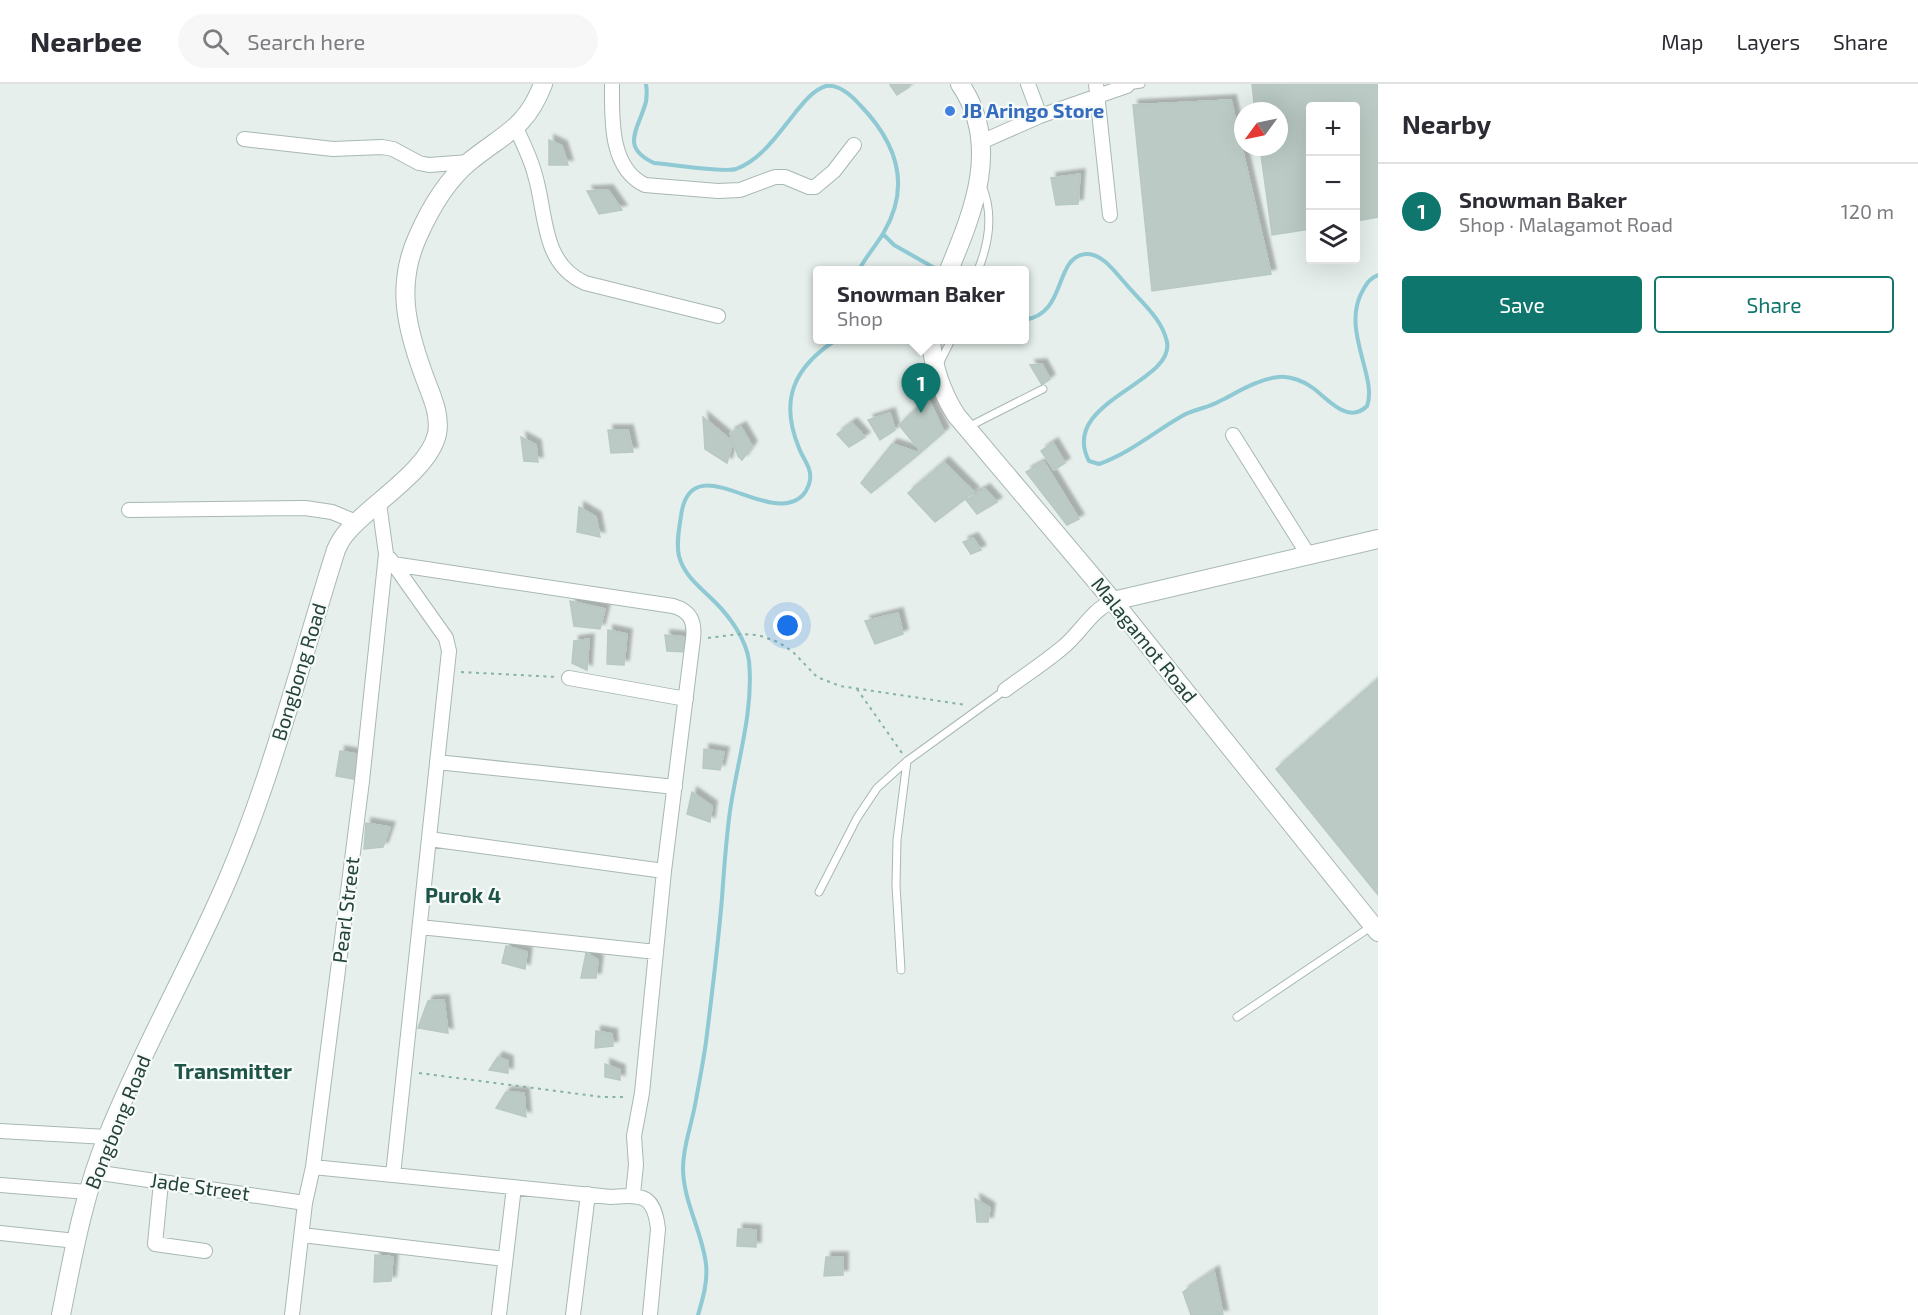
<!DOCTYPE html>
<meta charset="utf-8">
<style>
body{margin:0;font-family:"Exo 2",sans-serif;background:#f7f7f7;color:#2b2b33}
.controls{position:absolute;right:18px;top:18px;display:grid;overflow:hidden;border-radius:6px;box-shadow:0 6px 24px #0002}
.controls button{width:54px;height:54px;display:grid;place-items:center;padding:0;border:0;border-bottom:2px solid #e1e1e2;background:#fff;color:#2b2b33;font:30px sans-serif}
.compass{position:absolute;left:1234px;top:18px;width:54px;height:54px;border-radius:50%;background:#fff;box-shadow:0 6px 24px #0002;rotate:237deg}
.you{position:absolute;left:788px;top:542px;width:21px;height:21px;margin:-15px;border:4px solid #fff;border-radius:50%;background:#1a73e8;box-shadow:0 0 0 9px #1a73e833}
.badge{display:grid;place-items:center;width:39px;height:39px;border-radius:50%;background:#0f766e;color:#fff;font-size:20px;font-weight:700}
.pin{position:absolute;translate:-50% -50px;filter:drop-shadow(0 2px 3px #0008)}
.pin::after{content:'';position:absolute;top:32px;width:21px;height:18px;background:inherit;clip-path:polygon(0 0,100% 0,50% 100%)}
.popup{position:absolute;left:813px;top:182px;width:216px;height:78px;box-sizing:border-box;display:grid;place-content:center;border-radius:6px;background:#fff;filter:drop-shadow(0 2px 4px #0005);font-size:20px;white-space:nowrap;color:#7c7c81}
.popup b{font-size:22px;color:#2b2b33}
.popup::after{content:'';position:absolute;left:50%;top:100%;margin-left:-12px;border:12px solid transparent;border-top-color:#fff}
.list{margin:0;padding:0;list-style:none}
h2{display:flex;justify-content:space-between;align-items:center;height:78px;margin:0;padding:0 24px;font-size:26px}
h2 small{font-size:20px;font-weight:400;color:#7c7c81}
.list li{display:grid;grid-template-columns:39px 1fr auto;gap:18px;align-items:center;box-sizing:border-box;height:96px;padding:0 24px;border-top:2px solid #e1e1e2}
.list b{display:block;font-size:22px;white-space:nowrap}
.list p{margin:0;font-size:20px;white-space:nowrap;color:#7c7c81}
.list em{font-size:20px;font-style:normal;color:#7c7c81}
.actions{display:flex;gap:12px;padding:18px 24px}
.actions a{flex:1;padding:14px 0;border:2px solid #0f766e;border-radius:6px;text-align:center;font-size:21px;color:#0f766e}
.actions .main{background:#0f766e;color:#fff}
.icon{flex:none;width:33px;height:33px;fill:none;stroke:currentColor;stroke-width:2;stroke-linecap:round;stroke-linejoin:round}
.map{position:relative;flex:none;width:1378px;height:1231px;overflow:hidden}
header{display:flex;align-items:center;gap:36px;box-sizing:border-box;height:84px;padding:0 30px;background:#fff;border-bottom:2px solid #e1e1e2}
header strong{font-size:28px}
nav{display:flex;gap:33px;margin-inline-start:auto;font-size:21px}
.search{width:420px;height:54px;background:#f7f7f7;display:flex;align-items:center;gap:15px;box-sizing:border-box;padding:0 21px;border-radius:33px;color:#7c7c81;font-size:22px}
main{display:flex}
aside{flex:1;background:#fff}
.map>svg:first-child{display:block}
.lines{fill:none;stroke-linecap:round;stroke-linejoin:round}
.stream{stroke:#8ec9d4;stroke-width:4}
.building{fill:#bbcac4;stroke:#b8c9c2;stroke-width:1.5;filter:url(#shadow)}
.service-casing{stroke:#a8b8b2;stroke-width:9}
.minor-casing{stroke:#a8b8b2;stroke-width:16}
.tertiary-casing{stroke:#a8b8b2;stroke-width:20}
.path{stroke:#86b3a5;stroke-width:2;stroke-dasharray:3 4.5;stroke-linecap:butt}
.service{stroke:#fff;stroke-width:7}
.minor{stroke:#fff;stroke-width:14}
.tertiary{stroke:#fff;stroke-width:18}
.shop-dot{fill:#3f7fe0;stroke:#f7fbf9;stroke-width:2}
.labels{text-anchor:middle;stroke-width:4.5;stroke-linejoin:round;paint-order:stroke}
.shop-label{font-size:20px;font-weight:bold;fill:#366cbe;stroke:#f7fbf9;text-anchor:start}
.street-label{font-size:20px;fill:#24423a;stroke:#f7fbf9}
.neighbourhood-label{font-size:21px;font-weight:bold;fill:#1f5548;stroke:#f7fbf9}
</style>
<header>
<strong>Nearbee</strong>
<div class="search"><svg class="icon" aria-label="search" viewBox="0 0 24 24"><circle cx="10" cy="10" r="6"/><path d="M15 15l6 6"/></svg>Search here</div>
<nav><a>Map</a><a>Layers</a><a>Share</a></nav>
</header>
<main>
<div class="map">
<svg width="1378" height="1231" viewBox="0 0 1378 1231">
<defs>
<filter id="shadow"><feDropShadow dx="5" dy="-5" stdDeviation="1.5" flood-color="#0004"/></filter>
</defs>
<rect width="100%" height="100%" fill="#e6efeb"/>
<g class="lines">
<path class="stream" d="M646,0C647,7 647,17 644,24C636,48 622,64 654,79C670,80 724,89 736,85C762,75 778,50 795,29C803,19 813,6 826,2C839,0 852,12 860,21C896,58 912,100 884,148C876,162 866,172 859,186
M883,150L894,161L938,186
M1024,236C1068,230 1053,173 1086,170C1102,169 1115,188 1125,199C1140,217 1162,234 1167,258C1175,299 1058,318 1089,377L1099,380C1130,369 1154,348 1182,332C1194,325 1208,324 1220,317C1238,308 1258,295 1279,293C1290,292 1304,297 1313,304C1328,315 1348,341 1367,322C1378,293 1340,245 1363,206C1367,199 1370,194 1378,191
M698,1231C703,1214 708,1197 706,1180C702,1147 683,1117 683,1084C683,1062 691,1043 695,1021C699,1000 703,979 706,958C712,910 718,862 722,814C724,785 726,756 730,727C737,678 754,627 749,577C746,555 730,533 715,518C701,504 684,492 679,472C676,460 679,445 681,432C690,362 763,438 798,415C804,412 809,403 810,396C812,384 803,375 799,364C779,316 794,283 836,256"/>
</g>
<path class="building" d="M891,0H909V3L897,11L890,1Z
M1252,0H1378V133L1356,137V22H1310V145L1272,151L1260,63H1279V27H1255Z
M1231,16L1271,190L1152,207L1133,21Z
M549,56L562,62L568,81H549Z
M1080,90L1078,120L1056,121L1051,94Z
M608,106L622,126L599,130L587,107Z
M1042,280L1050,295L1042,301L1030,281Z
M928,314L944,348L921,368L899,341Z
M890,329L895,346L880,356L868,336Z
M703,333L733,358L727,379L705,365Z
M852,339L865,353L849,363L837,350Z
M741,343L752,362L742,376L738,372L730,349Z
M608,346H628L633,368L611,369Z
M521,353L536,361L538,378L524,377Z
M1053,359L1065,379L1054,386L1041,367Z
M892,360L920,369L871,409L861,399Z
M944,378L974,408L935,438L908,409Z
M1044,378L1079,435L1067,441L1026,388Z
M985,405L997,418L977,430L966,416Z
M579,423L596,433L600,453L577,448Z
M973,454L981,466L971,470L963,458Z
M570,517L605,525L600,545L574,542Z
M898,529L903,550L875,560L865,537Z
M608,546L627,550L624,581L607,580Z
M665,551L686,553L688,568L667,567Z
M589,555L587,586L572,579L574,557Z
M1378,595V811L1276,685Z
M704,665L724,668L720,686L703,684Z
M340,667L362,671L358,696L336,692Z
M692,708L712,722L710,738L687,730Z
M366,739L390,743L383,763L364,765Z
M506,862L527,868L525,885L502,879Z
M586,869L598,876L596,894H581Z
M444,916L448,949L418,944L428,917Z
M596,947L612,950L613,962L595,964Z
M498,973L508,977V989L489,986Z
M605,980L620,986V996L605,993Z
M506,1008L524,1009L526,1033L496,1024Z
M975,1115L990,1124L988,1138H977Z
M738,1145L756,1146V1163L737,1162Z
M375,1171L393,1173L391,1197L374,1198Z
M826,1173H843V1191L824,1192Z
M1214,1187L1223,1231H1191L1183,1208Z"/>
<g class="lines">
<defs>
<path id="service" d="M1127,2L1141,0
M978,186C989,159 994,130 982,102
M938,282L951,256
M968,343L1043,305
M819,808L857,734L877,704L907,677L1005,606
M901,886L896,801L897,756L907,677
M1237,933L1372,842"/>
<path id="minor" d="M612,0C612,33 609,84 645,101L718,107L740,106L775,93H785L809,103H815L834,87L854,61
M1028,0L1040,32
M1096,0L1110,131
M516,44C523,59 531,75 535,91C547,131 541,179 585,199L718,232
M244,55L333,65L382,63L393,65L419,79L429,81L469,78
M981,58L1040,32L1127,2
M1233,351L1309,472
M129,426L305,424L332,428L356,438
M390,475L446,554L449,567L393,1091
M393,480L673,522C691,527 695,538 693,555L664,787L642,1009L634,1052L636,1081L633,1110
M569,594L686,615
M1005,606C1024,592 1044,579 1062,564C1081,549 1090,527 1113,517
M437,678L675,703
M429,755L664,787
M420,843L656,868
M0,1047L107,1053
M313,1083L611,1113C641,1111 654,1109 658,1145L650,1231
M94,1088L305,1119
M161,1098L155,1160L205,1167
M0,1101L88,1108
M0,1149L76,1157
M302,1151L505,1175
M292,1231L305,1119L313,1083L362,697L386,470L379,419
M499,1231L514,1103
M573,1231L588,1110"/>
<path id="tertiary" d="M949,186C974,126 1001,60 960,0
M931,256C933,284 941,307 956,331L1113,517L1378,848
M1113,517L1378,455
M61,1231C73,1170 84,1109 108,1051C143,964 190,883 227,797C273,690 301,576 336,466C339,459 343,452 348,447C371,420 429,386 437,350C441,329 430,309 423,289C406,242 396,200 418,152C430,125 446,97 469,78C503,50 526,45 543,0"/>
</defs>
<use href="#service" class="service-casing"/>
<use href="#minor" class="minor-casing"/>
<use href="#tertiary" class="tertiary-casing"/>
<path class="path" d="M708,554L739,550L758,551L778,558L793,568L817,593L840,602L966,621
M461,588L557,593
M857,605L902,669
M419,989L602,1013H627"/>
<use href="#service" class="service"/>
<use href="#minor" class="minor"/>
<use href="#tertiary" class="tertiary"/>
</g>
<circle class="shop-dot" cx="950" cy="27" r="6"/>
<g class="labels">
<g class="shop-label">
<text x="962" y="34">JB Aringo Store</text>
</g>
<g class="street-label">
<text transform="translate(1144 556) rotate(51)" y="7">Malagamot Road</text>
<text transform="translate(299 588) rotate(-73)" y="7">Bongbong Road</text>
<text transform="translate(346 826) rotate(-83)" y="7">Pearl Street</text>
<text transform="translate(118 1038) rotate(-68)" y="7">Bongbong Road</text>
<text transform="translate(200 1103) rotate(8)" y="7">Jade Street</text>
</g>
<g class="neighbourhood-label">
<text x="463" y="819">Purok 4</text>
<text x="233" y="995">Transmitter</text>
</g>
</g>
</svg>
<div class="controls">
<button>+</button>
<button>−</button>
<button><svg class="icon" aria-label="layers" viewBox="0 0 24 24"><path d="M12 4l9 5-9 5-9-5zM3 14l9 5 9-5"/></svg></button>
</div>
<svg class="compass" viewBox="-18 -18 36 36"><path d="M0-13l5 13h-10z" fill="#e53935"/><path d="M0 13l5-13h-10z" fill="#7c7c81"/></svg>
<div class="you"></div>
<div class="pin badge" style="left:921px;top:329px">1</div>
<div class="popup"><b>Snowman Baker</b>Shop</div>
</div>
<aside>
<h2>Nearby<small></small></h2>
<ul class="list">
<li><span class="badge">1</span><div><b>Snowman Baker</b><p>Shop · Malagamot Road</p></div><em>120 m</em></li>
</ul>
<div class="actions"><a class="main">Save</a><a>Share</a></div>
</aside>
</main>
